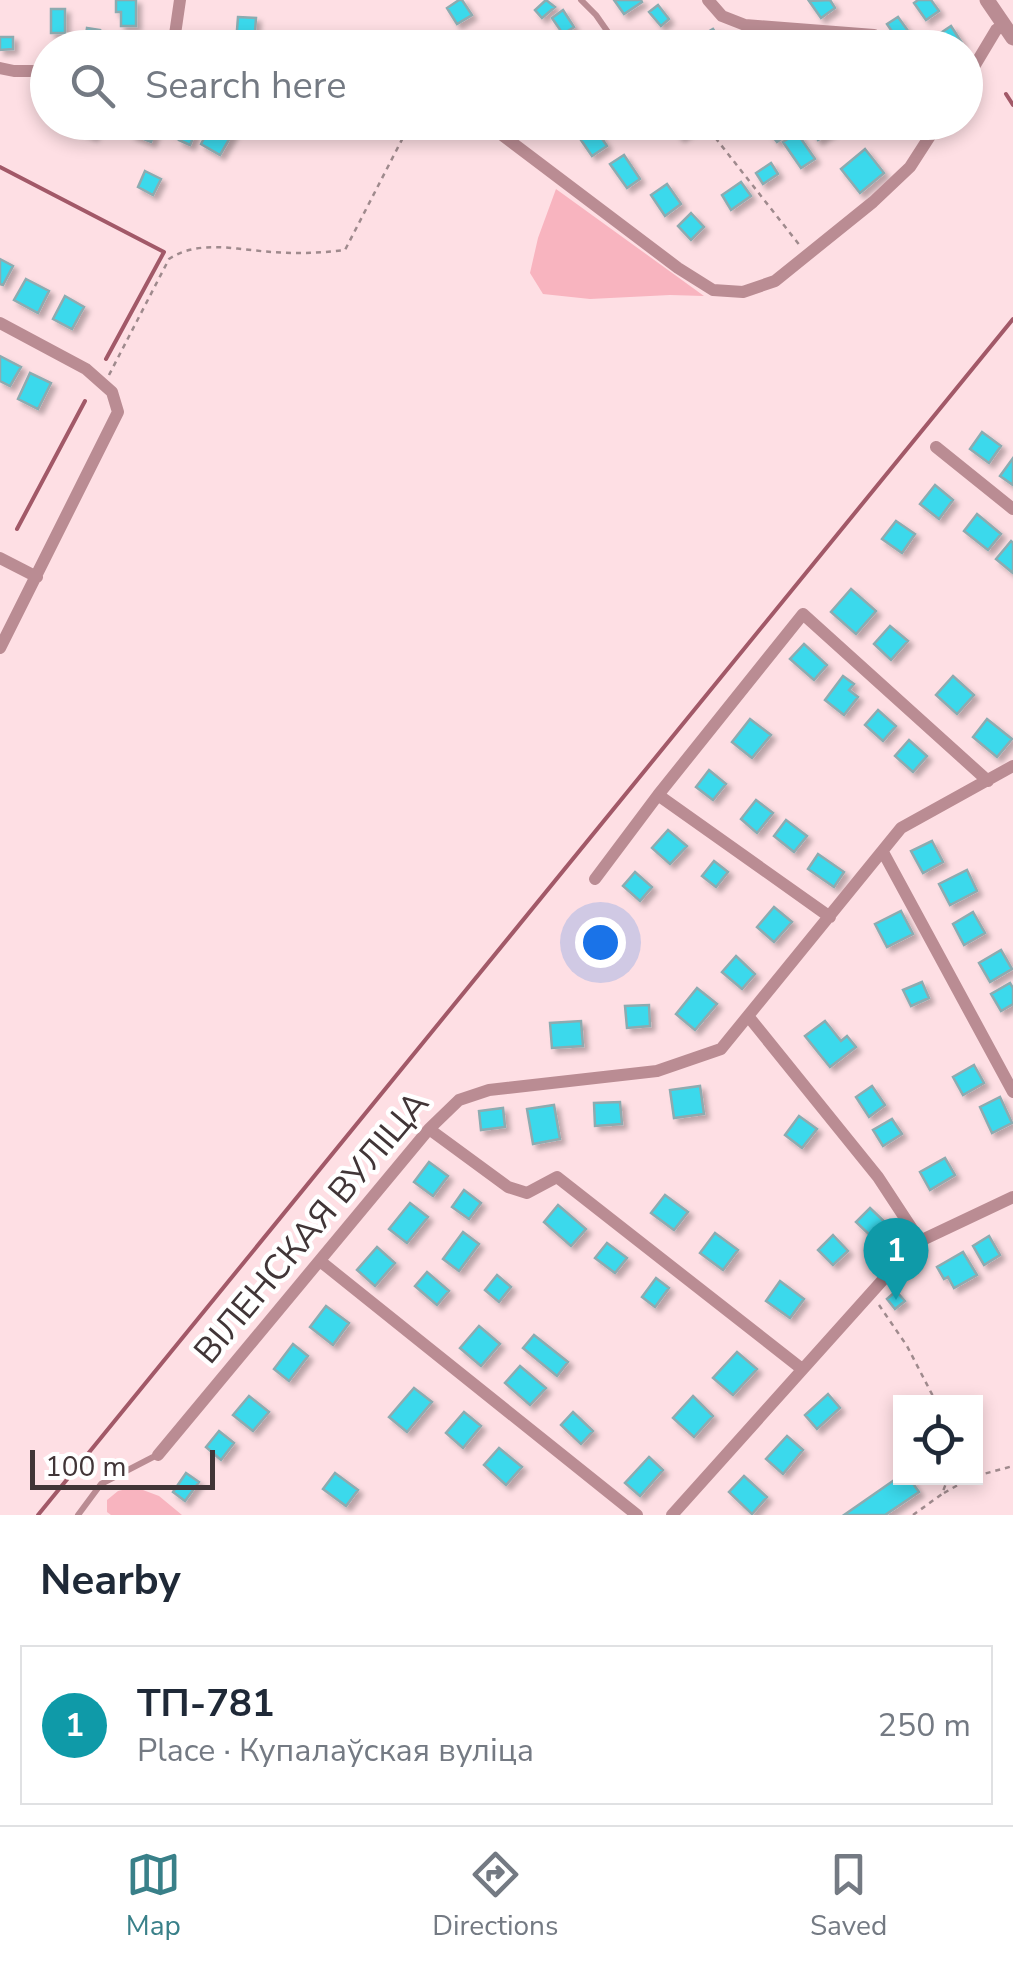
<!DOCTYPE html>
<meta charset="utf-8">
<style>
body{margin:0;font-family:"Nunito Sans",sans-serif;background:#f2f2f3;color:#1f2937}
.controls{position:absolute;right:30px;bottom:30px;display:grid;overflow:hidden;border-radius:0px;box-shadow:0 5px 15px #0003}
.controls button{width:90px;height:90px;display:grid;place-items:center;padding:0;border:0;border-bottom:2px solid #e0e1e3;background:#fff;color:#1f2937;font:50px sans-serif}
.scale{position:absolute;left:30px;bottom:25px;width:185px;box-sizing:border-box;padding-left:10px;border:5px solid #413537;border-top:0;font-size:28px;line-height:35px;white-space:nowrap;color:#413537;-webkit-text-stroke:8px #fff;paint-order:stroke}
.you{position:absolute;left:600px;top:942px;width:35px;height:35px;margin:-25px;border:8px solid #fff;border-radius:50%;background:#1a73e8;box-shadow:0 0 0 15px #1a73e833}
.badge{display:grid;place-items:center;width:65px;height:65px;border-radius:50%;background:#398089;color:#fff;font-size:32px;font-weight:700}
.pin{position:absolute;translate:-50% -82px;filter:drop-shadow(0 2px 5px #0008)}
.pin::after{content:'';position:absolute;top:52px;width:35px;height:30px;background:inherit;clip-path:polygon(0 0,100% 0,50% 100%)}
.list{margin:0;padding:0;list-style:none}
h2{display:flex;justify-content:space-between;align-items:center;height:130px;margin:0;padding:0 40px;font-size:42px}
h2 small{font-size:32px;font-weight:400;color:#747a83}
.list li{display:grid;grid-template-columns:65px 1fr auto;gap:30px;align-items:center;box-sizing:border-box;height:160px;margin:0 20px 20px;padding:0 20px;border:2px solid #e0e1e3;border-radius:0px}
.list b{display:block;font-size:38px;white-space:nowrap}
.list p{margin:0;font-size:32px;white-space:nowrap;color:#747a83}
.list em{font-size:32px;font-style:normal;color:#747a83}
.icon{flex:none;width:55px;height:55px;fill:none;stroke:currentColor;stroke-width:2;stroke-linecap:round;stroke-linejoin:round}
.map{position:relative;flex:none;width:1013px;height:1515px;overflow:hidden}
.search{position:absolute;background:#fff;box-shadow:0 5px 15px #0003;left:30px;right:30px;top:30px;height:110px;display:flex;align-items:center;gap:25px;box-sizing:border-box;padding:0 35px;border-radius:55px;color:#747a83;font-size:38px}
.sheet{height:310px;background:#fff}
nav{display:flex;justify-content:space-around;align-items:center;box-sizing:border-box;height:140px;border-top:2px solid #e0e1e3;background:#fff;font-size:28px;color:#747a83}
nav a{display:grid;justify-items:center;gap:5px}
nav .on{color:#398089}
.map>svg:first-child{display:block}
.green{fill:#f8b4bf}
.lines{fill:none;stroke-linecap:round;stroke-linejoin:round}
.stream{stroke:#a25968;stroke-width:4}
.building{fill:#3ad9ec;stroke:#8dabb0;stroke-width:2.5;filter:url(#shadow)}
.path{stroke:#9f8a8d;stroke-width:2.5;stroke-dasharray:5 5;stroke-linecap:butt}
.service{stroke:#ba8c93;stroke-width:6}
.minor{stroke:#ba8c93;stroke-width:12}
.tertiary{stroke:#ba8c93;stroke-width:15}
.labels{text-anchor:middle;stroke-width:9;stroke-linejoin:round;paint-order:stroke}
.street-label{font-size:35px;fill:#413537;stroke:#fff}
</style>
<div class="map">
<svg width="1013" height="1515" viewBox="0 0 1013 1515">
<defs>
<filter id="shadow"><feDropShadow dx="4.5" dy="4.5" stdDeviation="2.5" flood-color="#0004"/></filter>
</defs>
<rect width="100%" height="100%" fill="#fedfe4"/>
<path class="green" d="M556,189L704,296L670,295L590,299L543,294L530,273L538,238Z
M135,1487L159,1496L182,1515H111L107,1512V1500L118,1491Z"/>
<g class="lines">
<path class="stream" d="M1006,94L1013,105
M0,167L164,252L106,359
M17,529L85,401
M38,1515L1013,319"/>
</g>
<path class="building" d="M116,0H136V26H121V12H116Z
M459,0H462L472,15L457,24L447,8Z
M546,0L555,7L542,18L535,10Z
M614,0H641L642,2L624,14Z
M830,0L835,8L821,18L809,1Z
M918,0H931L939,11L926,20L914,3Z
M658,5L669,19L661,26L649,12Z
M51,9H65V33H51Z
M563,10L574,27L563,34L552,18Z
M238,17L256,18L254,44L236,43Z
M898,17L911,35L900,43L887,24Z
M951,26L962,43L955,48H933L929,41Z
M87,28L100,30L97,48H84Z
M713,29L726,48H709L701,36Z
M337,33L354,34L353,48H336Z
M0,37H13V49L0,50Z
M199,38L223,40L222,48H198Z
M61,122H99L93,136Z
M136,122H159L151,142L131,134Z
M173,122H200L190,145L179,140L181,135L170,131Z
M213,122H223L222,124L234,131L220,155L201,144Z
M670,122H688L692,128L680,137Z
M776,122H786L792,131L777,142L767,129Z
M810,122H826L832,131L818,140L807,125Z
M596,130L607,146L592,156L581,140Z
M797,133L815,159L801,168L783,142Z
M865,149L884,173L860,193L841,169Z
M624,155L640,179L627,188L610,164Z
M771,163L778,174L763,184L756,173Z
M145,171L161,179L153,195L138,187Z
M741,182L751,196L731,210L722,195Z
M667,184L681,204L665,216L651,195Z
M691,213L704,227L691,240L678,226Z
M0,259L13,266L3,285L0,284Z
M26,279L49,291L38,313L14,300Z
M65,296L84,307L72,329L53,319Z
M0,356L21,367L10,386L0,381Z
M30,373L51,383L38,409L18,399Z
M982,432L1001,446L989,463L970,449Z
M1013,458V485L1000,476Z
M935,485L953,500L939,519L920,504Z
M977,514L1001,534L988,550L964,531Z
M896,521L915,534L902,553L882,539Z
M1011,541L1013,543V573L996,559Z
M851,589L876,611L856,634L831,612Z
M890,626L908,641L891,660L874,644Z
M804,644L827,665L814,680L790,659Z
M843,676L854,684L849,690L858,697L844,715L825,700Z
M953,676L974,695L957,714L936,695Z
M878,710L896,726L883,741L865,725Z
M750,719L771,735L752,758L732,742Z
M987,719L1012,739L997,757L973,737Z
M909,740L927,756L913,772L895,756Z
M709,770L726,784L713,800L696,787Z
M756,800L773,813L757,833L741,819Z
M786,820L807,836L794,852L774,836Z
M668,830L687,846L670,864L652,848Z
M932,841L943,862L923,873L911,851Z
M818,854L844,872L834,887L808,869Z
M714,861L728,872L716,887L702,876Z
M967,870L977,891L950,905L939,884Z
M635,872L652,887L640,901L623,886Z
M774,907L792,922L774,942L757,927Z
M901,911L913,934L887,947L875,924Z
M973,912L985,933L964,945L953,924Z
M1001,950L1012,969L990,982L979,963Z
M736,956L755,974L742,989L722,972Z
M922,982L929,998L911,1006L903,990Z
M1010,983L1013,988V1004L1001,1011L991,994Z
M697,988L717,1004L695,1030L676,1014Z
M649,1005L650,1026L627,1028L625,1006Z
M581,1021L583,1046L552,1048L550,1023Z
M825,1021L841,1041L847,1036L856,1047L830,1067L805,1036Z
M974,1065L984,1083L963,1095L953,1077Z
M700,1086L704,1114L674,1118L670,1090Z
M872,1086L885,1105L869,1117L856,1097Z
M1000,1097L1012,1123L992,1133L980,1107Z
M620,1102L622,1124L595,1126L594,1103Z
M554,1105L560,1139L533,1144L527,1109Z
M503,1108L505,1127L481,1130L479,1111Z
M799,1116L817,1129L802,1148L785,1135Z
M892,1119L902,1134L883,1146L873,1130Z
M945,1158L955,1175L930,1190L920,1172Z
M429,1162L448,1176L433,1196L414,1182Z
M464,1190L481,1203L469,1219L452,1207Z
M665,1195L688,1212L674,1230L651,1213Z
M410,1203L428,1217L407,1243L389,1229Z
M558,1205L586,1229L571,1246L544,1222Z
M870,1208L888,1225L874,1239L856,1222Z
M463,1232L479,1244L459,1271L443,1259Z
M715,1233L738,1250L723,1270L700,1253Z
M833,1235L848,1251L833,1265L818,1250Z
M989,1236L1000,1255L984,1265L973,1246Z
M607,1243L627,1258L615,1273L595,1258Z
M377,1247L395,1263L375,1286L357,1270Z
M963,1252L977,1275L954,1288L948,1277L944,1279L937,1267Z
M427,1272L449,1291L437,1305L415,1286Z
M497,1275L511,1287L499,1302L485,1290Z
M656,1278L669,1288L655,1307L642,1297Z
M780,1281L804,1299L790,1318L766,1301Z
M896,1291L905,1301L895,1309L887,1299Z
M326,1306L349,1323L333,1345L310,1327Z
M479,1326L500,1344L481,1366L460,1348Z
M534,1335L568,1362L557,1376L523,1348Z
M293,1344L308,1356L289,1381L274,1369Z
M737,1352L757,1369L733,1395L713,1378Z
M520,1366L546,1388L530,1405L505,1383Z
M414,1388L432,1402L407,1432L389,1417Z
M828,1394L840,1408L817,1429L805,1415Z
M249,1396L269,1412L253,1431L233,1415Z
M693,1396L713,1416L694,1437L673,1418Z
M464,1412L481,1426L463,1448L446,1433Z
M573,1412L593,1431L581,1444L561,1425Z
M219,1431L234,1443L221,1460L206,1447Z
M787,1436L803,1450L783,1474L766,1459Z
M499,1448L522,1467L506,1485L484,1465Z
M649,1457L663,1470L640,1496L625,1483Z
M186,1473L199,1482L185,1501L173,1492Z
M335,1473L358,1490L346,1506L323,1489Z
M744,1476L767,1497L752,1514L729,1492Z
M900,1476L909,1478L919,1492L885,1515H844Z"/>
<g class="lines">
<path class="path" d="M703,122L801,247
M109,375L169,259C199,239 238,250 272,252C296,254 320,253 345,250L411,122
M879,1305L907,1346L936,1402
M976,1476L1013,1466
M944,1493L970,1478
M913,1515L942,1494L948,1478"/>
<path class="service" d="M581,0L596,15L619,48
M78,1515L101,1484L157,1455"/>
<path class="minor" d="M708,0L722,16L745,25L874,35L887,48
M173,48L180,0
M0,68L14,71H48
M966,80L996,30L1003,25
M485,122L678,268L713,290L743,292L775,281L873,202L910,167L939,122
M0,323L86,369L112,392L118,412L0,648
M936,447L1013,509
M0,558L37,577
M658,795L830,917
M883,852L1013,1092
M595,879L658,795L803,614L988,781
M748,1016L878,1177L920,1241
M429,1129L508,1187L527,1193L557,1177L802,1369
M320,1261L637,1515
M158,1455L429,1129L459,1100L489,1090L657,1071L721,1049L901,828L1013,766
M672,1515L889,1273L920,1241L1013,1197"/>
<path class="tertiary" d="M987,0L1013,38"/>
</g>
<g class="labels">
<g class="street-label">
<text transform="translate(311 1227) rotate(-50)" y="12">ВІЛЕНСКАЯ ВУЛІЦА</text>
</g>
</g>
</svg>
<div class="controls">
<button><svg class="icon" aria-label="locate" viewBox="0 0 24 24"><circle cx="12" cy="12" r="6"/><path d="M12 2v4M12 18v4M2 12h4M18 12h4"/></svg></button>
</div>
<div class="scale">100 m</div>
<div class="you"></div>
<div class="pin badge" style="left:896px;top:1300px;background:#0f9aa8">1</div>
<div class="search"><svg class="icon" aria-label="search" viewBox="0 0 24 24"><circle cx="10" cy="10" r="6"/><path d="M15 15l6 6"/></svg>Search here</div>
</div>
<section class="sheet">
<h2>Nearby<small></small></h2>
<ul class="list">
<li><span class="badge" style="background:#0f9aa8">1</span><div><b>ТП-781</b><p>Place · Купалаўская вуліца</p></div><em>250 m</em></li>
</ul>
</section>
<nav>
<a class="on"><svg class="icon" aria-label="map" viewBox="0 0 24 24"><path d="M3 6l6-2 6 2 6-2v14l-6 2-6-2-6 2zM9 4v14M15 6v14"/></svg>Map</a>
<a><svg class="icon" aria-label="directions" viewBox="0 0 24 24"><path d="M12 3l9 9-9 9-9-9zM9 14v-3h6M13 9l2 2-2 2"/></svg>Directions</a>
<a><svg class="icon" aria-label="saved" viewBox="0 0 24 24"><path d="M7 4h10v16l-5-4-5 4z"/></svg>Saved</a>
</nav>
